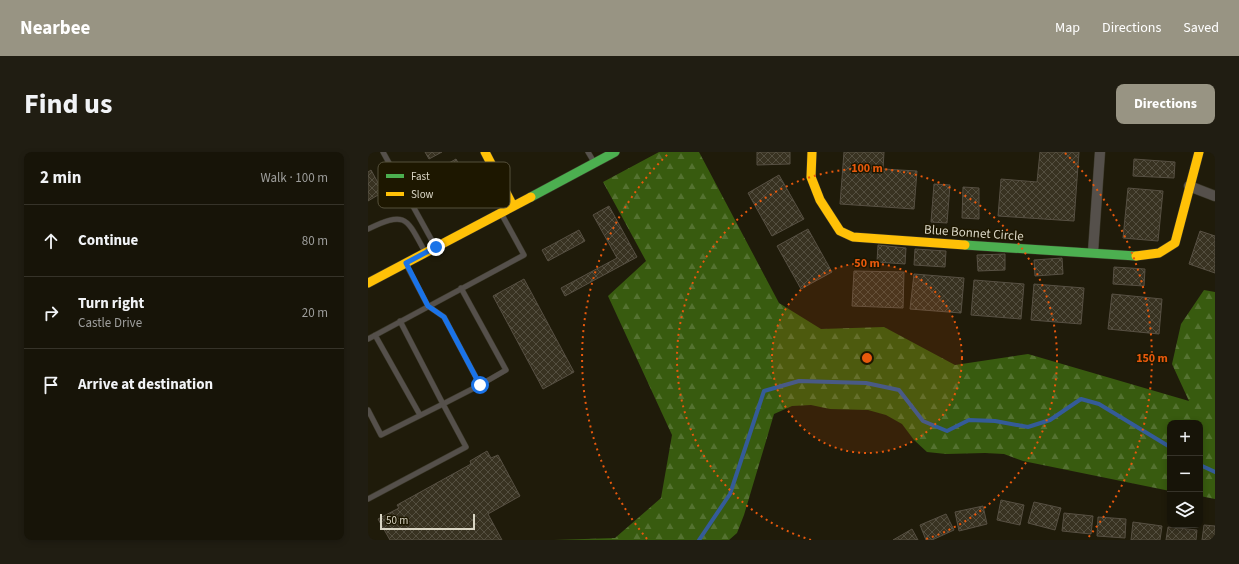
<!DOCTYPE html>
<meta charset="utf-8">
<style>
body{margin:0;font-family:"Source Sans 3",sans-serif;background:#201d12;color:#f1f3f6}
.controls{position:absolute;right:12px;bottom:12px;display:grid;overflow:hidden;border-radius:8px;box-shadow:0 2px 6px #0003}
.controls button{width:36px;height:36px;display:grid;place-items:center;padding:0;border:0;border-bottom:1px solid #363329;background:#171408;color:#f1f3f6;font:20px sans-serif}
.scale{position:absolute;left:12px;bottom:10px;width:95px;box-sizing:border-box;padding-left:4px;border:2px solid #d9d5c4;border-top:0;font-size:11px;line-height:14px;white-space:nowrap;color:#d9d5c4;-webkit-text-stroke:3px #1d1700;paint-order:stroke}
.stop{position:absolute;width:12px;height:12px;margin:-9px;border:3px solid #1a73e8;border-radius:50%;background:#fff}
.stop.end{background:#1a73e8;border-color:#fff;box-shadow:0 1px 4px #0008}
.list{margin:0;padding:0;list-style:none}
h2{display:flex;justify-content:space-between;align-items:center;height:52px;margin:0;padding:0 16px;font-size:17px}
h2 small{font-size:13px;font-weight:400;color:#9e9e9c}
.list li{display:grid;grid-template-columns:26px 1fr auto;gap:12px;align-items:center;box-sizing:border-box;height:72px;padding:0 16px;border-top:1px solid #363329}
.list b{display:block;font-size:15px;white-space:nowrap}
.list p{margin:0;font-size:13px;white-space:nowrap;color:#9e9e9c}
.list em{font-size:13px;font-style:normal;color:#9e9e9c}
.icon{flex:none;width:22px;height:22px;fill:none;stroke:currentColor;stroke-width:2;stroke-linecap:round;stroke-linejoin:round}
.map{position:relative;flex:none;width:847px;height:388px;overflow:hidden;border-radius:8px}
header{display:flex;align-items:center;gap:24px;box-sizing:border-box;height:56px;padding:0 20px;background:#989483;color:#fff}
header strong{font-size:19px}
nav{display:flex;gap:22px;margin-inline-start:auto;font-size:14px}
.intro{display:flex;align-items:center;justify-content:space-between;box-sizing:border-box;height:96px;padding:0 24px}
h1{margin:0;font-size:28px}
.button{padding:10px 18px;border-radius:8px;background:#989483;color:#fff;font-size:14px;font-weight:700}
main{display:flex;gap:24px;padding:0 24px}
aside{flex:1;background:#171408;border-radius:8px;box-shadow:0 2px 6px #0003}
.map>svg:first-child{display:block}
.forest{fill:url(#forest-firs)}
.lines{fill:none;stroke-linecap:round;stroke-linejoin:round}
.stream{stroke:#345b98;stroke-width:4}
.building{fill:url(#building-cross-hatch);stroke:#575043}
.lane-casing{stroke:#3b3829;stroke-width:6}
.street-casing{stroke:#3b3829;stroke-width:11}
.fast-casing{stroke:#3b3829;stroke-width:10}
.slow-casing{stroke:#3b3829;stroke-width:10}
.lane{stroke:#55504b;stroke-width:5}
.street{stroke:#55504b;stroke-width:10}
.fast{stroke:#4caf50;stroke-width:9}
.slow{stroke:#ffc107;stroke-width:9}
.route{stroke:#1a73e8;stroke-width:5}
.ring{fill:none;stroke:#e8590c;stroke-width:2;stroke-dasharray:2 4}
.labels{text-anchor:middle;stroke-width:3;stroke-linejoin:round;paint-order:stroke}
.street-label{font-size:13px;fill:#d9d5c4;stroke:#1d1700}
.key{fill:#1d1700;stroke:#55503b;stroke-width:1}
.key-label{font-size:11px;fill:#d9d5c4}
.centre{fill:#e8590c;stroke:#1d1700;stroke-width:2}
.ring-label{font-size:12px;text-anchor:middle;font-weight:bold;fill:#e8590c;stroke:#1d1700;stroke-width:3;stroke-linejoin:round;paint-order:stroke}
</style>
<header>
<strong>Nearbee</strong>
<nav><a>Map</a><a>Directions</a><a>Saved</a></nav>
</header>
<div class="intro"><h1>Find us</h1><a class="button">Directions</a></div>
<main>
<aside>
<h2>2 min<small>Walk · 100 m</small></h2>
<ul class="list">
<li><svg class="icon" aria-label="ahead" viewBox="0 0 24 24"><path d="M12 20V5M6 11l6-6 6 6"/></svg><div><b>Continue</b></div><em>80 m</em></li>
<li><svg class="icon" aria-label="right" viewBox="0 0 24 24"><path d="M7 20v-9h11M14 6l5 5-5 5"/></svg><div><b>Turn right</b><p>Castle Drive</p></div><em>20 m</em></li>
<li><svg class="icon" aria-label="arrive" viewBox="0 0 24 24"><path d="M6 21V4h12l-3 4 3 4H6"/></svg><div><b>Arrive at destination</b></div></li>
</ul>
</aside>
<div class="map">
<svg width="847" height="388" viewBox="0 0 847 388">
<defs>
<pattern id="forest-firs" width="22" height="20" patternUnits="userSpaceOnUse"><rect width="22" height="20" fill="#385b0f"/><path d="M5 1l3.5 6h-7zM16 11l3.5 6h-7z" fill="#547230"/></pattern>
<pattern id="building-cross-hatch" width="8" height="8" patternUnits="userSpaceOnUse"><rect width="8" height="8" fill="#383221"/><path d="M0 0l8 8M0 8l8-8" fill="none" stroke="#544f40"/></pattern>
</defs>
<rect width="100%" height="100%" fill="#1f1b0a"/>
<path class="forest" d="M291,0H331L411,151L453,177L516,175L587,213L660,202L821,249L804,212L813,172L836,138L847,140V347L832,344V271H802V339L655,309L636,302L617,301L578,302L559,300L546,288L534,272L518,263L500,258L462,257L443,253L424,254L406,262L376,363L369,381L361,388H186L247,386L293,346L304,283L240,144L278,109L235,30Z"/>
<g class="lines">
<path class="stream" d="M832,313L847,320
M331,388L362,342L396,239L431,229L498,231L531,238L555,269L579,279L601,268L627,269L660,275L682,268L713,247L731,252L802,295"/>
</g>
<path class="building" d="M57,0H74L61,7Z
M389,0H422V12L389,13Z
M476,0H516L515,17L549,19L546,57L472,52Z
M672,0H711L706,69L630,64L633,27L669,30Z
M88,7L96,22L89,26L92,32L73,43L68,34L59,39L53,27Z
M766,7L807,10L806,26L765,24Z
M3,18L15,40L0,49V20Z
M411,23L436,67L404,84L380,41Z
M566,32L582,33L579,71L563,70Z
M595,35L611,36V67L594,66Z
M760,36L795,39L790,89L755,86Z
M241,54L269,105L197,144L193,136L249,106L225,63Z
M440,77L464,120L433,137L409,94Z
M211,78L217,89L180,109L174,98Z
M832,79L847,84V121L821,112Z
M510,93L538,96L537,112L509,110Z
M547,97L578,99L577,115L546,113Z
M637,102V118L610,119L609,103Z
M694,106L695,122L667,124L666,108Z
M746,115L777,117L776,134L745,132Z
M486,119L536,120L535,156L484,154Z
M546,122L596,126L593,161L542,157Z
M156,127L206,220L175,237L125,144Z
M606,128L656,132L653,167L603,163Z
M666,132L716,136L713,172L663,168Z
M744,142L794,147L791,182L740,177Z
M119,299L123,306L130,303L152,344L120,362L134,388H22L10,367L31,356L29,353L103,312L102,309Z
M633,348L656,353L652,373L629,368Z
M666,350L693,356L687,378L660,371Z
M615,354L619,372L591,379L587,360Z
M696,361L725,364L723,382L694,379Z
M578,362L586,378L564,388H558L552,373Z
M730,365L758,367L757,386L729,384Z
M765,370L794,374L792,388H763Z
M836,373L847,374V388H834Z
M800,375L829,378L828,388H798Z
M544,377L550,388H525Z"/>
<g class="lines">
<defs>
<path id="lane" d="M15,0L67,94
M220,0L226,10
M0,77C38,59 38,65 57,100
M93,136L138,218L112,233
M32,169L75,252L112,233L76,165L60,154L38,112
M7,183L52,263
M0,187L156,103L133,61
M0,258L13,283L75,252L98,295L0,347"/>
<path id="street" d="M821,34L847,44
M725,100L732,0"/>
<path id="fast" d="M163,45L247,0
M597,93L768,104"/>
<path id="slow" d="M117,0L145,54
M444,0L443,25L452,48L472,79L485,85L597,93
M768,104L791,101L807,91L831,0
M0,131L163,45"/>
</defs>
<use href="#lane" class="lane-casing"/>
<use href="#street" class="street-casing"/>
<use href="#fast" class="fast-casing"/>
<use href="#slow" class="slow-casing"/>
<use href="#lane" class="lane"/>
<use href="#street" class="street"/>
<use href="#fast" class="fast"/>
<use href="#slow" class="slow"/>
</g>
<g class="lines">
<path class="route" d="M68,95L38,111L60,154L76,165L112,233"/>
</g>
<circle cx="499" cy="206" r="95" fill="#e8590c" fill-opacity=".12"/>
<g class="ring">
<circle cx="499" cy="206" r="95"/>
<path d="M443 388A190 190 0 1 1 555 388"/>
<path d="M279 387A285 285 0 0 1 301 1M697 1A285 285 0 0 1 719 387"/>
</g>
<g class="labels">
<g class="street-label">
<text transform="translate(606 80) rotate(4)" y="5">Blue Bonnet Circle</text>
</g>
</g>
<rect x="10" y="10" width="132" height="46" rx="6" class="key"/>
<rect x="18" y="22" width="18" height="4" fill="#4caf50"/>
<rect x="18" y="40" width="18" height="4" fill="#ffc107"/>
<g class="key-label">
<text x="43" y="28">Fast</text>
<text x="43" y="46">Slow</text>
</g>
<circle cx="499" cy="206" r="6" class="centre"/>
<g class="ring-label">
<text x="499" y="20">100 m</text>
<text x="499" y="115">50 m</text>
<text x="784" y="210">150 m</text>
</g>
</svg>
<div class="controls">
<button>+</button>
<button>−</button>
<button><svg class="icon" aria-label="layers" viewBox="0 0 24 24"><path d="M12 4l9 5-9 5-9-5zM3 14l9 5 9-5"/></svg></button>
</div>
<div class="scale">50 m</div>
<div class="stop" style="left:112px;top:233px"></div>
<div class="stop end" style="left:68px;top:95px"></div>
</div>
</main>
